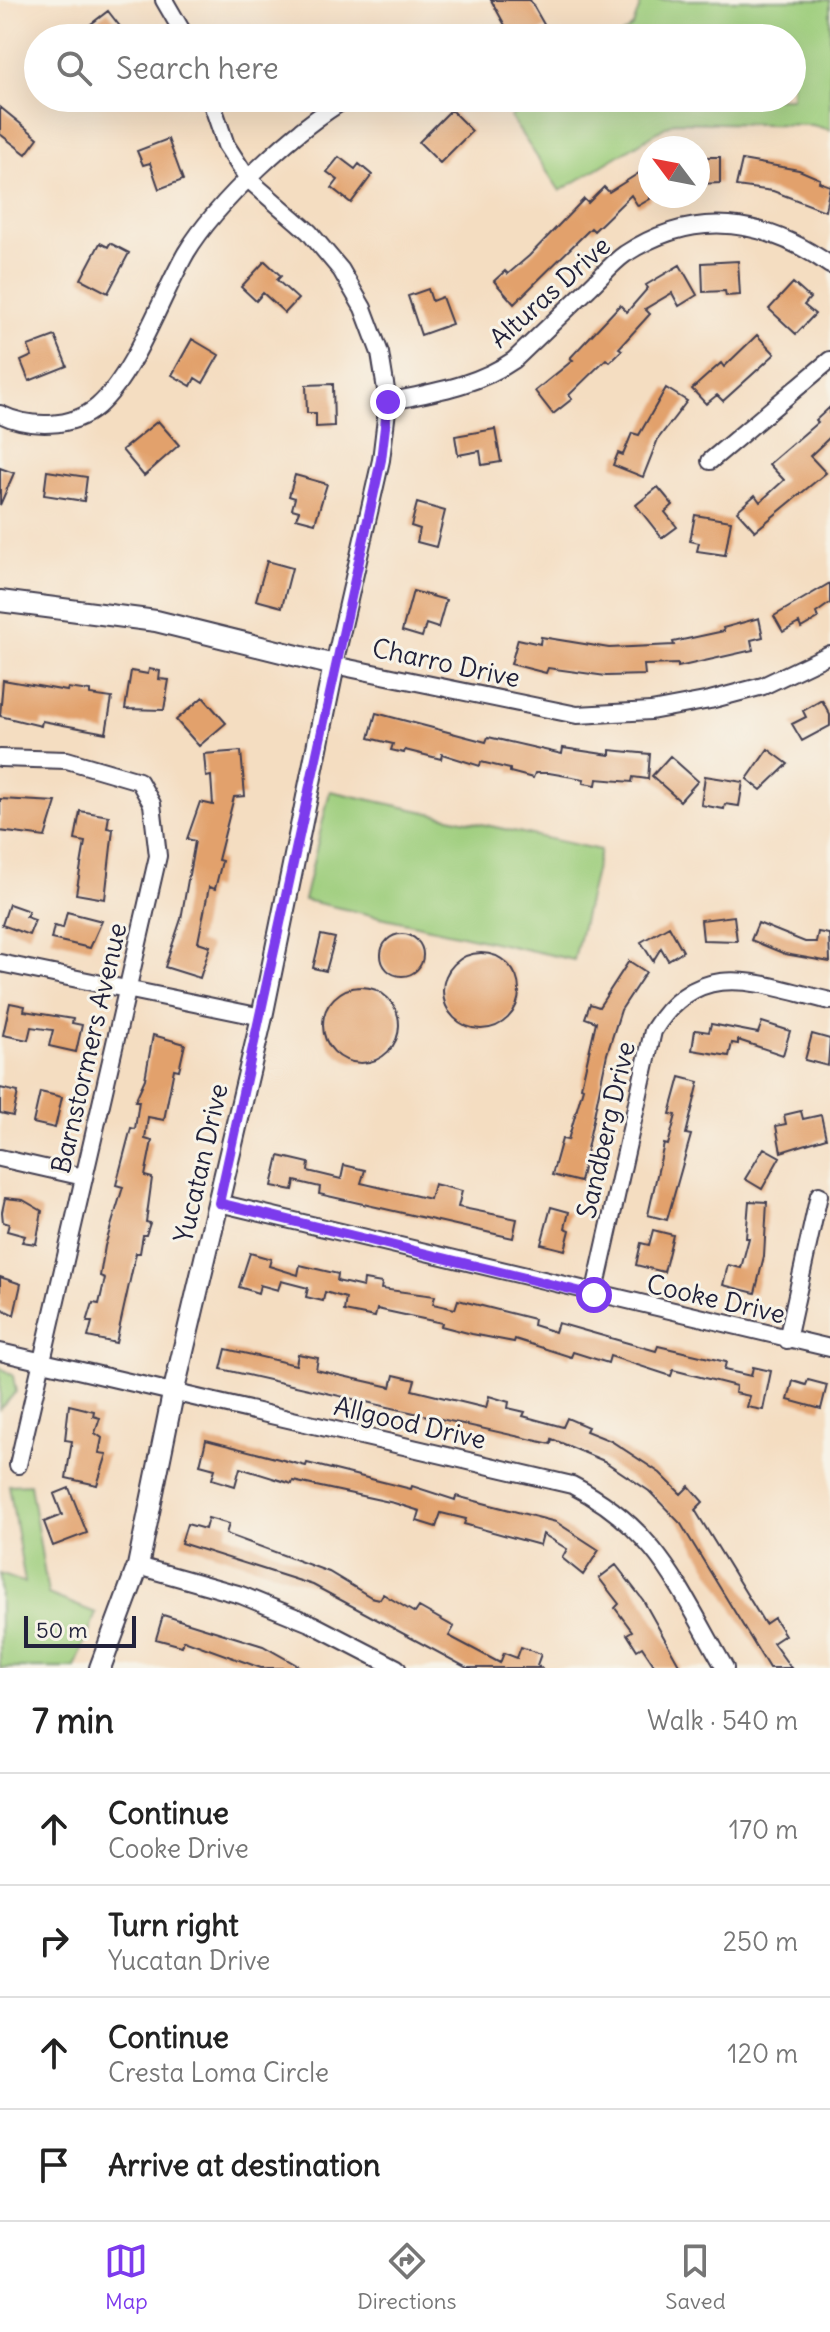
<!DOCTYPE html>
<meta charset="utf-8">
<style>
body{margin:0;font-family:Delius,sans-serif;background:#f6f6f6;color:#222}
.compass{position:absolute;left:638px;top:136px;width:72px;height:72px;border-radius:50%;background:#fff;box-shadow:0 8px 32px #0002;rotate:302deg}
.scale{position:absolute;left:24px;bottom:20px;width:112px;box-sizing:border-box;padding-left:8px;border:4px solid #22223b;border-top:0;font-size:22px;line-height:28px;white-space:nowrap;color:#22223b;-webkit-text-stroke:6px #f7f3e8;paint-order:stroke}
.stop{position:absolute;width:24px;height:24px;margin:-18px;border:6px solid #7c3aed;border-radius:50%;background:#fff}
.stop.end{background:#7c3aed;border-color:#fff;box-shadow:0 2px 8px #0008}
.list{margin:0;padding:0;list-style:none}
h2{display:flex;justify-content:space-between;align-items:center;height:104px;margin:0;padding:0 32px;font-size:34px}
h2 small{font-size:26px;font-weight:400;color:#767676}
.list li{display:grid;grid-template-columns:52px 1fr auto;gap:24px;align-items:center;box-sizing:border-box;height:112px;padding:0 32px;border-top:2px solid #e0e0e0}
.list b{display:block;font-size:30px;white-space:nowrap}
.list p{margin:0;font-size:26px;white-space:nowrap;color:#767676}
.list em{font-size:26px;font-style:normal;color:#767676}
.icon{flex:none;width:44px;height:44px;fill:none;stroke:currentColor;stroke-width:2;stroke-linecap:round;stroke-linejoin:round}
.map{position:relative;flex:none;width:830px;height:1668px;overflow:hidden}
.search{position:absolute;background:#fff;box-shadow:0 8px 32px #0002;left:24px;right:24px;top:24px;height:88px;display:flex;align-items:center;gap:20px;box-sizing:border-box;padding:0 28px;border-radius:44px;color:#767676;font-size:30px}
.sheet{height:552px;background:#fff}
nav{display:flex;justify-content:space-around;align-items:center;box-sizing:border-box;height:112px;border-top:2px solid #e0e0e0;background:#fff;font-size:22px;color:#767676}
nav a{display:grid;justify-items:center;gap:4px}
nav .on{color:#7c3aed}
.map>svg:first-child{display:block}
.green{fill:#9dcd7c;stroke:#60785c;stroke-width:2}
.building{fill:#e2a16c}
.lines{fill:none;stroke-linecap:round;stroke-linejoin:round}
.minor-casing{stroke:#423e4f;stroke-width:20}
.tertiary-casing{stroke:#423e4f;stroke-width:24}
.minor{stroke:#fff;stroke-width:16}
.tertiary{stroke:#fff;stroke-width:20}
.route{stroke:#7c3aed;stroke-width:10}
.labels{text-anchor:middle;stroke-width:6;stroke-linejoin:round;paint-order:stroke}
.street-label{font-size:26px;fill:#22223b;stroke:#f7f3e8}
</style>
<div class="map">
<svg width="830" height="1668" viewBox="0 0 830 1668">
<rect width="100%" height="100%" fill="#f7f3e8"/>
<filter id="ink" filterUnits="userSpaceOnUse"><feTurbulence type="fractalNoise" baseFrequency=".0125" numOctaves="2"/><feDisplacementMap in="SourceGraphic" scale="16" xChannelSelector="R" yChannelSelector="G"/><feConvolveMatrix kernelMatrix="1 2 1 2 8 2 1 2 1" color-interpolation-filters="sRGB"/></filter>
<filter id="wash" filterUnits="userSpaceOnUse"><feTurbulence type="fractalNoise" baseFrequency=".006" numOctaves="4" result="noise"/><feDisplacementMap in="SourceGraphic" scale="32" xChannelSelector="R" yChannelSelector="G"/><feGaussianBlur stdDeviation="1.8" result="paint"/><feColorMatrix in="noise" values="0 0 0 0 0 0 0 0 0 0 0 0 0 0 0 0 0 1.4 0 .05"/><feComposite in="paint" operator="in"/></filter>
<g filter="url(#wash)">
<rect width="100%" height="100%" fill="#f4ddc1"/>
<path class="green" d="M642,0H830V130L812,125L674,122L560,191L510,117L535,98H792V38H617L633,26Z
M330,791L600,850L574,960L304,900Z
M0,1367L13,1376L16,1392L0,1409Z
M30,1484L48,1594L96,1613L75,1668H0V1574L25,1583L9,1485Z"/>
<g id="blocks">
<path class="building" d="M491,0H530L546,28L527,38H512Z
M108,11L129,38H102L91,24Z
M0,107L38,138L26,154L0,134Z
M451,110L472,131L440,163L419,142Z
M168,139L183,180L159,189L150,163L143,165L137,151Z
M339,157L355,169L359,164L372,175L351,203L332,188L338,180L327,172Z
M698,157H720V183L698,184Z
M742,160L799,170L820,179L819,182L830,186L825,211L773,191L736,186Z
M650,166V199L638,206L631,195L594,231L591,228L514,304L494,281L505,271L508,274L529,256L584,199L588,203L604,187L609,192Z
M100,243L108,247L110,243L129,253L108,293L81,279Z
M265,261L281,276L277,280L298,299L285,313L263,293L256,301L241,287Z
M738,261L740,295L726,296L725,291L703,292L702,263Z
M680,265L697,295L679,306L672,293L645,309L650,314L619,348L622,350L610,362L606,359L569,395L572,399L553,414L535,391L573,360L570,358L620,305L627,312L648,288L646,285Z
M793,283L810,298L804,305L815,314L796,334L769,309Z
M428,289L432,301L442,297L452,324L421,335L408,296Z
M757,335L775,354L723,401L717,395L706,404L692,389L721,363L724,367Z
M55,336L67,366L29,381L21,361L32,356L28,346Z
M192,339L219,355L203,383L195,378L191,386L172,375Z
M333,384L334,426L316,427V413H307L306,385Z
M666,388L687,401L658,439L643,477L613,465L618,453L623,455L632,433L639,435Z
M830,407V437L810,456L826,473L755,531L737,511L755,495L760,502L784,480L769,464L818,422L816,420Z
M158,421L179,445L144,476L122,450Z
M495,429L501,462L482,465L480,451L458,455L455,436Z
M0,468L14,473L0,505Z
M47,471L87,477L84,501L44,495Z
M295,475L327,484L315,523L296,518L299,511L292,509L295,498L289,496Z
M658,487L673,505L665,512L677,527L662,538L636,505Z
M417,503L445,511L436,547L417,542L420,529L411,526Z
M695,515L731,521L725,555L697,551L699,543L690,541Z
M267,561L292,568L282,607L256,600Z
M830,583V603L816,613L818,618L801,628L799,623L783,632L774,616Z
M413,591L446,600L438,628L426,624L422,637L402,631Z
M759,618L763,637L751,640L753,650L678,667V664L644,665L645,675L606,676L548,668L546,673L511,664L518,639L540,644L541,637L609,648L674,645L673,642L724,631L723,628Z
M149,669L160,671L159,679L169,680L164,710L125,709L131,671L148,674Z
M3,680L67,691L68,688L90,691V695L112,698L106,733L42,721L41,726L0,716Z
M203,697L226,723L199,746L176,720Z
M822,700L830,715V726L802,741L792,724L806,717L803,711Z
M376,713L486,742L488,737L562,754L563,748L610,755V750L650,754L648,779L633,777L632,782L597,779L596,785L583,783L584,779L549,773H535L533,778L510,772V769L481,762L480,766L442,754L441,759L405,750L404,753L391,750L393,744L369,738Z
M768,749L788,764L761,790L747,779Z
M241,751L245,796L234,797L218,860L222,861L215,889L209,887L198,942L210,946L200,978L165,967L181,919L195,841L187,839L200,802L213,805L211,776L206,777L204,754Z
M670,756L698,781L680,801L652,776Z
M705,776L743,782L739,806L725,804L724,809L701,805Z
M0,799L56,802L45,837L0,831Z
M80,811L109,816L107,828L113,829L105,899L76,894L85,842L75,840Z
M9,904L29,911L26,917L35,920L29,935L2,925Z
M67,912L102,921L90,948L51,939L54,926L63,928Z
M734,916L737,941L703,940L701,920Z
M758,923L805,942H816L818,932L829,934L830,962L785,954L751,940Z
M669,926L683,951L668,960L661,948L653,961L641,942Z
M381 955a21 21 0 1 1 42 0a21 21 0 1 1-42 0Z
M321,935L335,938L326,971L313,968Z
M443 991a38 38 0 1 1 76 0a38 38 0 1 1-76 0Z
M629,961L646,972L621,1010L607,1054L580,1182L552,1175L562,1139L568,1140L583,1088L581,1087L596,1022L585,1018L590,1004L599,1007Z
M323 1025a38 38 0 1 1 76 0a38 38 0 1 1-76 0Z
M10,1003L25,1006L24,1011L73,1019L72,1023L82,1025L76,1052L49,1046L53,1030L31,1027L28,1040L3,1035Z
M762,1022L790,1031L783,1055L738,1040V1044L732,1043L729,1056L692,1050L695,1030L709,1032L711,1024L758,1033Z
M812,1034L830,1039L828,1066L805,1060Z
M153,1035L185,1044L179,1070L174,1069L164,1120L148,1117L145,1139L152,1141L145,1176L152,1178L146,1222L150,1223L146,1235H143L140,1253H136L116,1343L88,1337L92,1322H87L93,1303L99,1304L105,1278L100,1276L105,1246L123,1187L116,1185L131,1128L135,1129L139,1101H135L145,1079Z
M680,1077L699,1082L686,1134L691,1135L667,1220L648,1215L664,1144L668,1145L676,1115L670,1114Z
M0,1088L18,1092L13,1116L0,1113Z
M40,1092L62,1097L55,1128L33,1123Z
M801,1111L803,1119L821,1115L826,1138L781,1152L776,1126L786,1124L784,1115Z
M764,1148L780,1157L762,1189L745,1179Z
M279,1156L309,1163L308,1171L341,1179L344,1165L365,1170L361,1183L430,1199L434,1184L462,1191L458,1207L517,1219L513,1238L319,1194L320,1187L295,1181L293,1190L272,1186Z
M5,1198L23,1200L42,1211L36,1244L22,1242L25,1236L7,1231L9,1224L3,1222L2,1212Z
M749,1201L767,1202L764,1256L755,1293L723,1285L728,1265L741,1268L749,1238H746Z
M551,1207L569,1212L565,1228L570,1230L565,1250L541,1244Z
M653,1230L673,1235L664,1272L636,1265L641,1243L649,1245Z
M250,1253L271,1259L269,1266L298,1275L300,1265L338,1274L337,1281L363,1287L364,1280L382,1283L381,1289L435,1296L433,1304L455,1309L458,1300L534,1319L533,1325L555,1332L558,1323L656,1351L658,1346L726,1362L724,1370L751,1376L753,1367L771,1371L763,1410L747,1407L750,1396L735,1393L736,1386L673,1370L671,1376L610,1356L608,1363L573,1352L571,1357L515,1339L514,1342L472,1334L441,1326L442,1323L377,1309L375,1317L344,1311L346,1298L325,1292L323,1301L306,1297L308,1288L281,1281L278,1290L260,1285L258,1293L239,1287Z
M0,1277L21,1284L14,1315L0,1308Z
M226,1349L296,1365L298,1354L318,1358L316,1370L391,1387L394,1375L415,1380L412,1390L486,1408L489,1396L509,1402L508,1408L525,1412L523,1416L563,1427L567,1418L588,1427L586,1431L611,1441L660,1473L681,1494L689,1486L703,1502L695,1510L765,1624L774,1618L785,1635L773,1643L791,1668H769L681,1524L649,1491L604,1461L552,1439L551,1444L221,1369Z
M808,1380L827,1385L821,1409L788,1400L793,1381L806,1385Z
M69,1405L94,1411L93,1416L100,1418L95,1433L102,1438L99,1453L107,1454L97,1485L66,1478L72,1441L65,1440Z
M206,1440L306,1466L307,1463L411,1489L412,1486L455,1500L456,1496L556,1522L599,1550L583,1575L562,1558L567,1549L543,1534L540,1545L464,1524L466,1519L441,1513L436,1527L417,1521L420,1511L394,1503L293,1481L292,1484L240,1468L235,1486L212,1479L215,1469L200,1465Z
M69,1488L87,1533L53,1546L44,1522L62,1515L54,1494Z
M208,1518L229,1524L226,1534L329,1572L371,1597L380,1599L383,1594L415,1613L419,1607L454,1627L449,1636L500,1663L504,1653L517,1658L521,1647L541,1654L537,1665L541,1668H467L313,1585L181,1543L187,1524L205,1529Z
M616,1565L643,1600L681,1668H656L642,1647L637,1650L627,1634L632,1631L615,1608L619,1604L599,1578Z
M163,1615L263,1646L302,1668H261L184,1640L182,1646L156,1639Z"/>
</g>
</g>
<g filter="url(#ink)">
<use href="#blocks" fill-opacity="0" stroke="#423e4f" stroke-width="2"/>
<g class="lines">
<defs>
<path id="minor" d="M164,0L186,38
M210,98L226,145L248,179L309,232L341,270L363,308L380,353L388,402L381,460L334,665L577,715L651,711L710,700L763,686L830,654
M388,402C433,392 476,386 514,360C539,336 564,312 589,288C601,277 612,263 625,254C695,208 765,219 830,265
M0,414C29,428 72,429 98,406C135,373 161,297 186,253C216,203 297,127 348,98
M710,461L830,360
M0,758L67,760L139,781L152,804L158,856L18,1465
M0,963L262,1017
M0,1158L84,1177
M219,1203L830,1348
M594,1295L653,1031C700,955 758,984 830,1001
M787,1340L819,1195
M0,1352L572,1485C658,1529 679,1589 725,1668
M138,1566L241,1595L312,1624L397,1668"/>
<path id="tertiary" d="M0,601L156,621L334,665L262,1017L173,1394L138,1566L100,1668"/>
</defs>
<use href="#minor" class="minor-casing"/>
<use href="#tertiary" class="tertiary-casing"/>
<use href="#minor" class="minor"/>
<use href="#tertiary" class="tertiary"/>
</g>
</g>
<g class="lines" filter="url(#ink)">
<path class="route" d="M388,402L381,460L219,1203L594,1295"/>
</g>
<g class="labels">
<g class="street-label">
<text transform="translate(550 292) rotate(-42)" y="9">Alturas Drive</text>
<text transform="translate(446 663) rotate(12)" y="9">Charro Drive</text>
<text transform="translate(89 1048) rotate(-77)" y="9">Barnstormers Avenue</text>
<text transform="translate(606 1130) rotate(-77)" y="9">Sandberg Drive</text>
<text transform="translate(201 1163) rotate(-77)" y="9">Yucatan Drive</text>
<text transform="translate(716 1299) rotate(13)" y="9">Cooke Drive</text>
<text transform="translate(410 1423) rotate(13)" y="9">Allgood Drive</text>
</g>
</g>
</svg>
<svg class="compass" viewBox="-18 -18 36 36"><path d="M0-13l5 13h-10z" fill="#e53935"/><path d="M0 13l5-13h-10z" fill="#767676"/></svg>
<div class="scale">50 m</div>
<div class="stop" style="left:594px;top:1295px"></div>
<div class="stop end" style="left:388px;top:402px"></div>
<div class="search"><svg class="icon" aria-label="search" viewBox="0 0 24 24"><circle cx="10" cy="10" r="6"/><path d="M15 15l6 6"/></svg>Search here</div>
</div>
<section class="sheet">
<h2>7 min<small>Walk · 540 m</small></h2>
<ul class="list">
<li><svg class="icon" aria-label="ahead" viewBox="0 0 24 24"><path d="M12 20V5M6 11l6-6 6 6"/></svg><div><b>Continue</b><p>Cooke Drive</p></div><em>170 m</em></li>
<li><svg class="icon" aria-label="right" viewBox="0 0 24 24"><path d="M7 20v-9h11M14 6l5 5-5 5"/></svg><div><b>Turn right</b><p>Yucatan Drive</p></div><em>250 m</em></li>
<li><svg class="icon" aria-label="ahead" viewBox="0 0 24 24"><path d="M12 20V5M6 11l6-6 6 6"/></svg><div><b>Continue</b><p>Cresta Loma Circle</p></div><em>120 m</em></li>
<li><svg class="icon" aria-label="arrive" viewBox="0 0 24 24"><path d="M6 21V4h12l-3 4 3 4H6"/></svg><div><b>Arrive at destination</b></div></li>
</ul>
</section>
<nav>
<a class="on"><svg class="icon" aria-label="map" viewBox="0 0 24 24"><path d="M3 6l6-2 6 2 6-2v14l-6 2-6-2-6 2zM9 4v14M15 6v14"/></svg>Map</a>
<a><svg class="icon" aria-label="directions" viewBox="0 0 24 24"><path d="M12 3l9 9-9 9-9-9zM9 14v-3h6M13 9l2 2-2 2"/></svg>Directions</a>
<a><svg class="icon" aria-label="saved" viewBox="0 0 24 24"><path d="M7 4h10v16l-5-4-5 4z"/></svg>Saved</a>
</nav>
